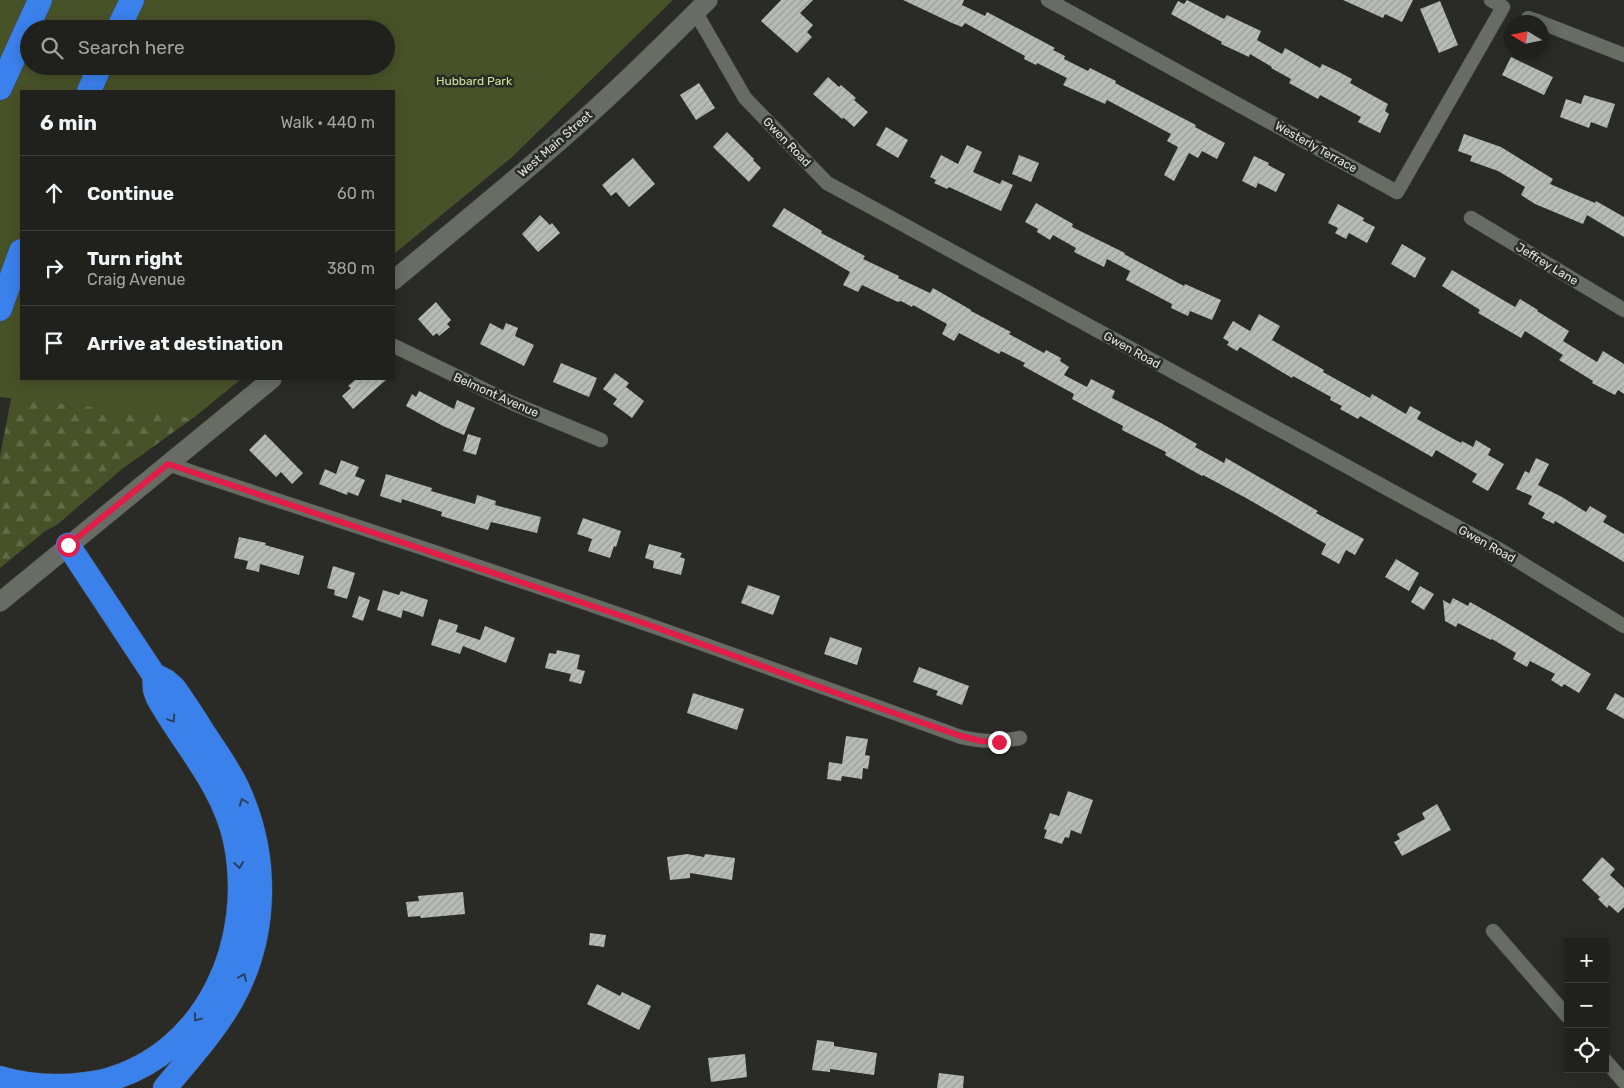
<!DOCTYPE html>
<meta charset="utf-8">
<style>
body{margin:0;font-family:Rubik,sans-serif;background:#282825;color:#f1f3f6}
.controls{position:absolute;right:15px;bottom:15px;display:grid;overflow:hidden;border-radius:0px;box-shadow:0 2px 12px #0003}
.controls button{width:45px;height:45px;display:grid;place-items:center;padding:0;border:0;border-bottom:1px solid #3d3e3b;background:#20201c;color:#f1f3f6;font:25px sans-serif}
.compass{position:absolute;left:1504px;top:15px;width:45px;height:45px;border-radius:50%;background:#20201c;box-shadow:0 2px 12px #0003;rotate:280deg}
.stop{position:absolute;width:15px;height:15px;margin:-11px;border:4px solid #e11d48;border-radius:50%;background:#fff}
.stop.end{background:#e11d48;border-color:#fff;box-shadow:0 1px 5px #0008}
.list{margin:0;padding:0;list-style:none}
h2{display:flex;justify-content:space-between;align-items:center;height:65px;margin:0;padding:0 20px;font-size:21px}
h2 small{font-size:16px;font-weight:400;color:#a2a3a3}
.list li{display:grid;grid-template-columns:32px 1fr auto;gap:15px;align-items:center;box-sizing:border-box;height:75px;padding:0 20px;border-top:1px solid #3d3e3b}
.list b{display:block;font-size:19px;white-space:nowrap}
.list p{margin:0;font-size:16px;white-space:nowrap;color:#a2a3a3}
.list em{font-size:16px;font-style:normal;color:#a2a3a3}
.icon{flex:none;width:28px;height:28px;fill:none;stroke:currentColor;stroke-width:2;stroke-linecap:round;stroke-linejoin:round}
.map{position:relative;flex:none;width:1624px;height:1088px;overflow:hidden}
.search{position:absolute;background:#20201c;box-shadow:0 2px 12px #0003;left:20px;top:20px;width:375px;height:55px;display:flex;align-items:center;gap:12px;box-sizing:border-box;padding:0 18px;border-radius:28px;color:#a2a3a3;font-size:19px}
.panel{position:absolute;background:#20201c;box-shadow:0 2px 12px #0003;left:20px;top:90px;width:375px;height:290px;border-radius:0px}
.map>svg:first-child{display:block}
.forest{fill:url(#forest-firs)}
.park{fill:#485228;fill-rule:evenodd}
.building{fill:url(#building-hatch)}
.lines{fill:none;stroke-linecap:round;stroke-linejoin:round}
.street-casing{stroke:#444641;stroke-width:15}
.secondary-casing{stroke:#444641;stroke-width:20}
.highway-casing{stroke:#444641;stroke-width:25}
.street{stroke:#696b65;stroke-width:14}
.secondary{stroke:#696b65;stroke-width:19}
.highway{stroke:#3b81ec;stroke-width:24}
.oneway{stroke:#2e4058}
.route{stroke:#e11d48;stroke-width:6}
.labels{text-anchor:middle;stroke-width:5;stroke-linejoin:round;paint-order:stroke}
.park-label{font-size:12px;fill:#cee195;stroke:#2a2b26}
.street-label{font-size:12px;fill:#e3e4e1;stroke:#2a2b26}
</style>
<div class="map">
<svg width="1624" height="1088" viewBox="0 0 1624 1088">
<defs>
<pattern id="forest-firs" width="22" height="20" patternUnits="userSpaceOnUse" patternTransform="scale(1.25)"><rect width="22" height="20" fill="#485228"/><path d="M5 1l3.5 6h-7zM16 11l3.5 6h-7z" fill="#626b47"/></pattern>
<pattern id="building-hatch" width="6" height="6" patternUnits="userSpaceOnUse" patternTransform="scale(1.25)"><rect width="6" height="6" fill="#b8bab4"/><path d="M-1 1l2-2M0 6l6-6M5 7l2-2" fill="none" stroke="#9b9c98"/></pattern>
</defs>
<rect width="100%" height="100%" fill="#2a2b26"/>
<path class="forest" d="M21,379H241L193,418L122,469L58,524L44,532L0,568V456L12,394Z"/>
<path class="park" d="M0,0H673L511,158L394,254V91H21V379H241L193,418L0,397ZM29,29H386V66H29Z"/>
<path class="building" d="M781,0H813L800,13L813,25L807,32L812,37L797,53L761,21Z
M903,0H964L962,5L985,16L987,12L1055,48L1053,50L1065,56L1064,59L1088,71L1090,68L1116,81L1115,83L1196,125L1195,127L1225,143L1217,159L1202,151L1198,158L1189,153L1174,181L1164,175L1178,147L1167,141L1171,134L1107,100L1105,104L1063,85L1067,78L1037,63L1036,65L1024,59L1025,56L965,23L962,27L952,23Z
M1187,0L1224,19L1227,15L1261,31L1257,40L1282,54L1285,48L1320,68L1322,64L1337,71L1352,79L1350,83L1388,104L1385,111L1389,114L1380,133L1358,122L1361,117L1320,95L1318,99L1289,83L1291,79L1271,68L1272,67L1250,54L1249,57L1221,44L1222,42L1171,14L1178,1L1184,4Z
M1343,0H1413L1402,22L1385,14L1383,18Z
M1440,1L1458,45L1439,53L1420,9Z
M1511,57L1553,77L1544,95L1502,75Z
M828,77L839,87L841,85L856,98L854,100L868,112L854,127L844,118L842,119L813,94Z
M699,83L715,108L696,120L680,95Z
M1584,95L1615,104L1607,128L1591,122L1589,128L1560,117L1566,99L1581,104Z
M886,127L908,140L898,158L876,145Z
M727,132L754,159L753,160L761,168L749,182L713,147Z
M1464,134L1501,147L1553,179L1550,184L1595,203L1596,201L1624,217V237L1587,215L1583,224L1535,204L1521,195L1525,187L1498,171L1470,161L1472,156L1458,151Z
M967,145L982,152L973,172L1000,184L1002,180L1013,185L1001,211L949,187L947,189L934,183L936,180L930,177L941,155L958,164Z
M1019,155L1039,163L1031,182L1012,174Z
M1254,156L1269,163L1268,165L1285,174L1276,192L1258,183L1256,188L1242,181Z
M633,158L655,184L629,207L616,192L611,196L602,185Z
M1036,203L1073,224L1072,227L1125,253L1124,254L1184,286L1185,284L1221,300L1212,320L1190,311L1188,316L1171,308L1172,304L1126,280L1130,271L1107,259L1104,267L1074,252L1076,248L1053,235L1050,240L1037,232L1038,229L1025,222Z
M1338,204L1364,218L1363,221L1375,227L1367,243L1349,233L1346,239L1335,233L1338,228L1328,223Z
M784,208L822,231L821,233L865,256L863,259L899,276L898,278L930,293L933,288L971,310V311L1011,332L1009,334L1020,340L1044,353L1046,350L1061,358L1060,361L1069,367L1064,375L1087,387L1091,379L1115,391L1112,398L1161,423L1197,444L1195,447L1224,463L1226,458L1318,511L1316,513L1364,539L1355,555L1346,550L1339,564L1321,554L1326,544L1246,498L1203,475L1202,476L1165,455L1166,452L1122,430L1123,426L1072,399L1074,394L1023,366L1025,363L1001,351L999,354L959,333L954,341L942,334L947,324L913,305L912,307L901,301L898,302L862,285L858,292L843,285L850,272L772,226Z
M540,215L550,225L552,223L560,233L538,252L522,234Z
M1402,244L1426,258L1415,278L1391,264Z
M1452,270L1515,307L1520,299L1538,310L1537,311L1569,331L1563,341L1597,362L1603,351L1624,364V394L1618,390L1615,395L1592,383L1593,381L1559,360L1563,355L1525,331L1521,338L1478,313L1480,310L1442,286Z
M436,302L451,320L447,324L450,327L439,336L437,333L433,336L418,319Z
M1259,314L1280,326L1272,340L1324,370L1323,372L1370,398L1372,394L1406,414L1410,406L1421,412L1417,419L1461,443L1462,441L1473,447L1476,440L1491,449L1488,455L1504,464L1488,491L1472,482L1477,474L1436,450L1432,457L1360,416L1358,419L1340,409L1342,406L1330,400L1331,397L1293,376L1292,378L1240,347L1237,351L1227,345L1229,342L1223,338L1233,321L1250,331Z
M490,323L503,330L506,323L518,328L515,336L534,345L524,366L480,344Z
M561,363L597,378L589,397L553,382Z
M615,373L629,383L626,387L644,401L632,418L613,404L617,399L603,389Z
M356,379H387L353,409L342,396L351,388L348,386Z
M419,391L454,409L457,400L475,408L464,435L443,426L406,406L412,394L416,397Z
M265,434L303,473L292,484L281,472L276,477L249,450Z
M468,434L481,438L476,455L463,451Z
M1536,458L1549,464L1538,485L1562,497L1586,512L1590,506L1607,516L1603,522L1624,534V562L1555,521L1554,524L1542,518L1545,513L1528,504L1532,496L1516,489L1525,471L1529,473Z
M341,460L359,467L355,476L365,480L358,496L348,492L347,495L319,484L325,469L336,474Z
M386,474L432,488L431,491L475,504L477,495L496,501L495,505L541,517L537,533L491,522L488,530L441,516L442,512L402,499L401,503L380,496Z
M583,518L621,531L616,547L614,546L610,558L588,551L592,539L577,534Z
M239,537L266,543L265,545L304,556L299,575L260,564L259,572L246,569L248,561L234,558Z
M649,544L682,553L680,557L685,559L681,575L653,568L654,561L645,558Z
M1396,559L1419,573L1409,591L1385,577Z
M333,566L355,573L347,599L334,595L335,590L327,588Z
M748,585L780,596L773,615L741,603Z
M1420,586L1434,594L1424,610L1411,602Z
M383,590L399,595L401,591L428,600L423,617L403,610L401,618L377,610Z
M359,596L370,600L363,621L352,617Z
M1453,598L1468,606L1470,602L1502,620L1591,674L1579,693L1564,684L1562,687L1551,680L1555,674L1530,661L1527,667L1513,659L1516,653L1492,639L1491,640L1458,623L1456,627L1445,621L1443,600L1450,604Z
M439,619L458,625L456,632L480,640L485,626L515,638L506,663L463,646L460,654L431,645Z
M830,637L862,648L857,665L824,654Z
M557,650L580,655L577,669L585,671L581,684L569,681L571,674L545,668L549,653L556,654Z
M919,667L969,686L962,705L936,695L938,691L913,682Z
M693,693L744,709L737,730L687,713Z
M1615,693L1624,698V719L1606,709Z
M846,736L868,739L865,755L870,756L868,769L863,768L862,779L842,776L841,781L827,779L829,762L842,764Z
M1068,791L1093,800L1081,834L1071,830L1069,838L1065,837L1062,844L1044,838L1047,830L1044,829L1050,813L1059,816Z
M1437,804L1451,830L1402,856L1394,842L1400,839L1397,834L1425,819L1422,813Z
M687,854L704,857L705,854L735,858L732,880L690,873V878L670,880L667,857Z
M1602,857L1615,869L1610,875L1624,888V907L1618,913L1609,905L1607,908L1598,899L1600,897L1582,880Z
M463,892L465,914L421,918L420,916L408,917L406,902L419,901L418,896Z
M590,933L606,935L604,947L589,945Z
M597,984L620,996L622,992L651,1006L639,1030L587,1004Z
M817,1040L834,1042V1046L877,1053L874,1075L830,1069V1072L812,1070Z
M745,1054L747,1077L711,1082L708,1058Z
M939,1073L964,1076L963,1088H937Z"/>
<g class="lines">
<defs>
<path id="street" d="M1048,0L1397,192L1503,7L1491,0
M696,13L745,98L827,183L1500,550L1624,626
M1528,18L1540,22
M1542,23L1624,55
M1471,218L1624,310
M394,346L512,403L601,440
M168,464C329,518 491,569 652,626C755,662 857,700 961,737C983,742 997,742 1020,738
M1493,931L1568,1017
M1605,1060L1624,1082"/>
<path id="secondary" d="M394,280C457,227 521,176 582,121C626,82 667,41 708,0
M0,602L272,379"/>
<path id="highway" d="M118,29L132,0
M0,88L40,0
M89,91L100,66
M0,309L21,251
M68,545L154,675L166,681L174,688C184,702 194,717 203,732C215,750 228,768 237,787C269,855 268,935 232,1000C214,1032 188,1060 165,1088
M0,1078C34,1088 70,1088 104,1081C209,1053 256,940 235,840C223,785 185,746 158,698L155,690L154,675"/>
</defs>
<use href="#street" class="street-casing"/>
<use href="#secondary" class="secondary-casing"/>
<use href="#highway" class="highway-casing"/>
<use href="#street" class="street"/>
<use href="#secondary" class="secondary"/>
<use href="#highway" class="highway"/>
</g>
<defs><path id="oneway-chevron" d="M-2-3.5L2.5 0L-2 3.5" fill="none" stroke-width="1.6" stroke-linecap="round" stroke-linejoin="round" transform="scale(1.25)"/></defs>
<g class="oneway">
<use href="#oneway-chevron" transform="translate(172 719) rotate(56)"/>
<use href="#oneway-chevron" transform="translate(243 802) rotate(-111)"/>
<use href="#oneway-chevron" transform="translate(239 865) rotate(84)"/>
<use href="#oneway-chevron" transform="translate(243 977) rotate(-67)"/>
<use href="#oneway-chevron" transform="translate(197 1018) rotate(127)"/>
</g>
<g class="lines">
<path class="route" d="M68,545L168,464L652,626L836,693L961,736L981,741L999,742"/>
</g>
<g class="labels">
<g class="park-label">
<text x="474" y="85">Hubbard Park</text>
</g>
<g class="street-label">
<text transform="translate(787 142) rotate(46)" y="4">Gwen Road</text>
<text transform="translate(555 144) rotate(-41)" y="4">West Main Street</text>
<text transform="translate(1316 147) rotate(29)" y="4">Westerly Terrace</text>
<text transform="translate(1547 264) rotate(31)" y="4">Jeffrey Lane</text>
<text transform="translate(1132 350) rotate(29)" y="4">Gwen Road</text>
<text transform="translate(496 395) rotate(24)" y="4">Belmont Avenue</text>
<text transform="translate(1487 544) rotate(29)" y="4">Gwen Road</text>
</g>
</g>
</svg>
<div class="controls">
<button>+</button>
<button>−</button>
<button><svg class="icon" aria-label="locate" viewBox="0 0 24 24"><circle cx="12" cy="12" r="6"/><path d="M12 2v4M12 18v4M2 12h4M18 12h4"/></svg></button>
</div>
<svg class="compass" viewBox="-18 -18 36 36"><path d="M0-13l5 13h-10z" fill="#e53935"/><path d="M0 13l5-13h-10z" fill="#a2a3a3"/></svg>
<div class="stop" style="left:68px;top:545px"></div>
<div class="stop end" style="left:999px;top:742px"></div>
<div class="search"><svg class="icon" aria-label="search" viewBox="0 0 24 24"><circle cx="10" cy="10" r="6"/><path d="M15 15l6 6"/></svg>Search here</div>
<section class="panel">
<h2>6 min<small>Walk · 440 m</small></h2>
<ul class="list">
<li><svg class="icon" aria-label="ahead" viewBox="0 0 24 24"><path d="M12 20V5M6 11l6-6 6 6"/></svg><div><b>Continue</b></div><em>60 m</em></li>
<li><svg class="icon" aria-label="right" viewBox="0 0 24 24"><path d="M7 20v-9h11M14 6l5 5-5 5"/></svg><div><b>Turn right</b><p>Craig Avenue</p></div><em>380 m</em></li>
<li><svg class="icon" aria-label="arrive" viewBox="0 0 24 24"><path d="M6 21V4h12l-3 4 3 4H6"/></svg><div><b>Arrive at destination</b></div></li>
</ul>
</section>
</div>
